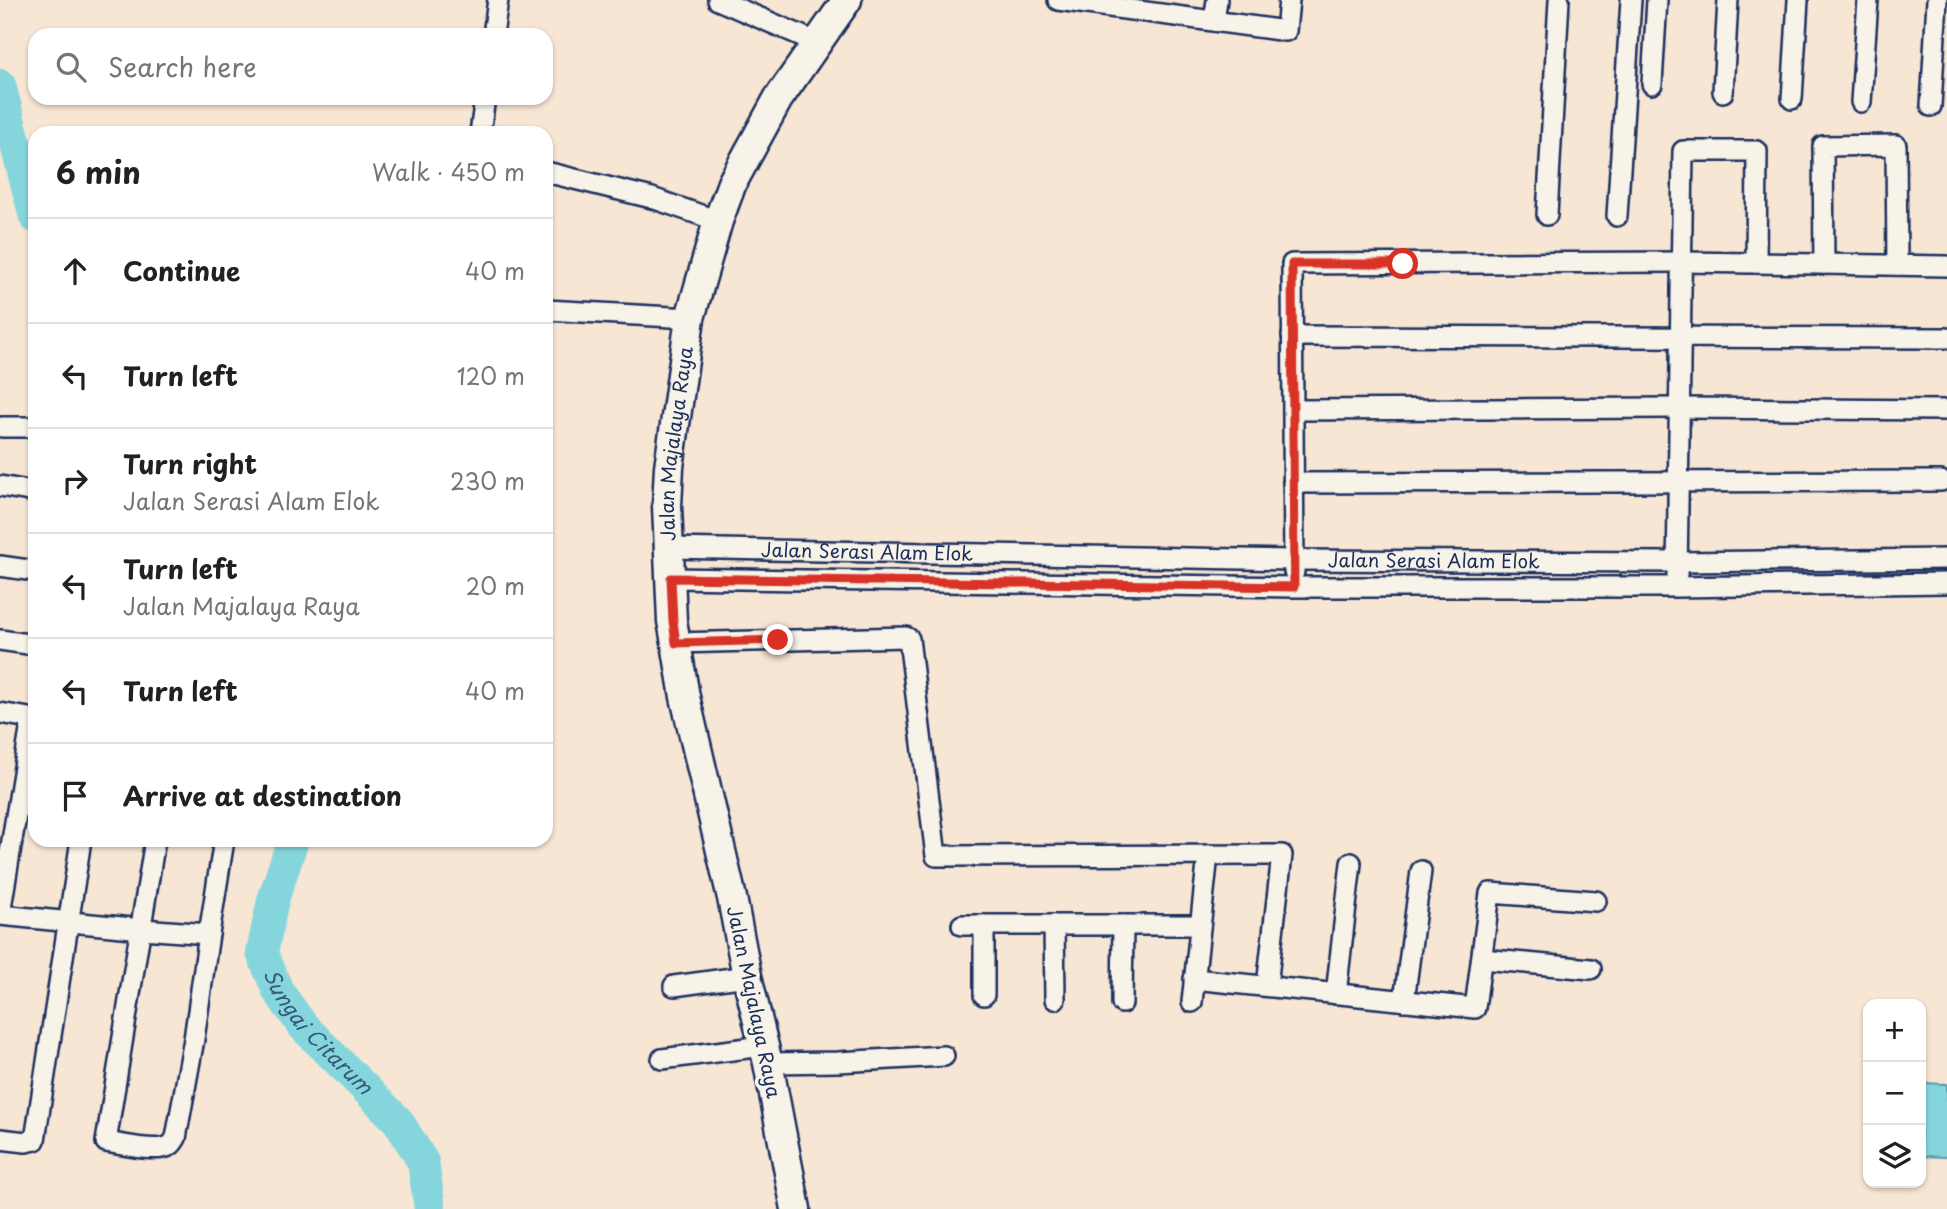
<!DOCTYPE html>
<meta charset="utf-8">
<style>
body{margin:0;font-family:"Playpen Sans",sans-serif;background:#f6f6f6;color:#202124}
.controls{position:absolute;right:21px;bottom:21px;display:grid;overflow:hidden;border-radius:14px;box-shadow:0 2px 5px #0004}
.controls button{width:63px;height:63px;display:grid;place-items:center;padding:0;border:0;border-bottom:2px solid #e0e0e0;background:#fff;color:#202124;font:35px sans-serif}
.stop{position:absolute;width:21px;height:21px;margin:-16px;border:5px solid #d93025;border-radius:50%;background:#fff}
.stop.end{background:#d93025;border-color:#fff;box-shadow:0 2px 7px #0008}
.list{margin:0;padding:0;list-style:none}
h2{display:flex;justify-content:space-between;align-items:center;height:91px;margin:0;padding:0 28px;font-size:30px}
h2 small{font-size:23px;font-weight:400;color:#757577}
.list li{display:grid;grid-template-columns:46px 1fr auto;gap:21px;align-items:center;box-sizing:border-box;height:105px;padding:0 28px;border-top:2px solid #e0e0e0}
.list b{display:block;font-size:26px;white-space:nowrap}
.list p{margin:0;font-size:23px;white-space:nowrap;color:#757577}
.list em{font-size:23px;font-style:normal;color:#757577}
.icon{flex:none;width:38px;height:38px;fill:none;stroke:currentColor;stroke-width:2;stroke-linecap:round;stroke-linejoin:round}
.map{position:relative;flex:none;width:1947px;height:1209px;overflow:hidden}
.search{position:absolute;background:#fff;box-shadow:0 2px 5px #0004;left:28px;top:28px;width:525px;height:77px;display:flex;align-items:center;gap:18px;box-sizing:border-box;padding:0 24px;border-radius:21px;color:#757577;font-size:26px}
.panel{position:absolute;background:#fff;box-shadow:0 2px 5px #0004;left:28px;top:126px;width:525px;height:721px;border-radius:21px}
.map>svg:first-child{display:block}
.water{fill:#85d6dc;stroke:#5b93aa;stroke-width:2}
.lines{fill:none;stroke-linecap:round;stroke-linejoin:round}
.river{stroke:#85d6dc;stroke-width:32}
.street-casing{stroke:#1b2f5e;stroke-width:24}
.secondary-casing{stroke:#1b2f5e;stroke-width:33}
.street{stroke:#f7f3e8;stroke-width:19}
.secondary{stroke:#f7f3e8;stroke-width:28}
.route{stroke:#d93025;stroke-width:9}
.labels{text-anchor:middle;stroke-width:7;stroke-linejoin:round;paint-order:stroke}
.street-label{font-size:19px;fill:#1b2f5e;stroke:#f7f3e8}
.water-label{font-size:21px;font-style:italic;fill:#36597e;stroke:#f7f3e8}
</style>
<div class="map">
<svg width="1947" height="1209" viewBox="0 0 1947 1209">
<rect width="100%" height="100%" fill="#f7e6d4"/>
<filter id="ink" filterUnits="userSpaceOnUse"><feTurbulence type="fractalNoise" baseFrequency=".0143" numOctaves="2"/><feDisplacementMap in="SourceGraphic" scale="14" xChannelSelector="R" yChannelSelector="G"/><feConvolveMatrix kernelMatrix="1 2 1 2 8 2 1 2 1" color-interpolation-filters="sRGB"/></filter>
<g filter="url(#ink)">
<path class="water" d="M1921,1083L1947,1084V1157L1921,1156Z"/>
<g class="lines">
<g class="river">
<path d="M0,85L35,217"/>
<path id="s1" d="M293,840L273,900L262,953L278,991L303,1026L398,1121L423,1162L430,1209"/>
</g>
<defs>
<g id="street">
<path d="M718,0L816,42"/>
<path d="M1058,0L1286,31L1289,0"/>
<path d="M1214,21L1217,0"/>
<path d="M493,35L498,0"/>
<path d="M1652,84L1657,0"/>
<path d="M1723,92L1728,0"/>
<path d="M1792,99L1798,0"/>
<path d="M1861,102L1868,0"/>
<path d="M1931,106L1937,0"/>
<path d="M480,133L485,98"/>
<path d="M546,172L652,198L718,221"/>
<path d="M1547,215L1559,0"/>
<path d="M1617,216L1631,0"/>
<path d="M1824,264L1823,146L1896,145L1897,265"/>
<path d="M546,310L690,318"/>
<path d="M1292,336L1947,338"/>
<path d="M1293,410L1679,408L1944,410"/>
<path d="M2,427H35"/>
<path d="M1293,483L1941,481"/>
<path d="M0,486L35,492"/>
<path id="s2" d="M669,548L1294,560L1678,562L1947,559"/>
<path d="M0,566L35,571"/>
<path d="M1294,572L1292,264L1681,262L1947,266"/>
<path d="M1677,575L1683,151H1757L1756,263"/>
<path d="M671,578L1294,587H1677L1947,583"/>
<path d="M0,640L35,645"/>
<path d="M676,643L906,637L909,639L936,856L1282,855L1267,986"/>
<path d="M0,713L35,719"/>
<path d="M155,840L106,1142C121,1144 155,1153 169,1146C173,1144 173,1142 176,1138L194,1039L209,934"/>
<path d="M0,914L32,718"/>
<path d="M0,915L142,929L209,934L224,840"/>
<path d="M962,925H1200"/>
<path d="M984,925V995"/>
<path d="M1054,925L1055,999"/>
<path d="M1482,959L1591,969"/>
<path d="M1194,979L1475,1008L1490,893L1596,901"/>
<path d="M674,986L747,976"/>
<path d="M1336,994L1351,863"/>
<path d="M1404,1001L1421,871"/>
<path d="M1192,1002L1208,855"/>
<path d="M1122,1003L1123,925"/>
<path d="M662,1059L763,1046"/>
<path d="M768,1063L838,1062L944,1056"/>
<path d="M0,1139L26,1142L35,1140L81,840"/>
</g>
<g id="secondary">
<path id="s3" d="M796,1209L768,1063L747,976L732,898L685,697L676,643L672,621L667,506L669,467L690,318L718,221L732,183L778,99L847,0"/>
</g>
</defs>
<use href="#street" class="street-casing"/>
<use href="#secondary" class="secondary-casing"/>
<use href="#street" class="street"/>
<use href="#secondary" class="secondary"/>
</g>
</g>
<g class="lines" filter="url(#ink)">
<path class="route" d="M778,640L676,643L673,621L671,578L1294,587L1292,264H1403"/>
</g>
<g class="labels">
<g class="street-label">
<text dy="7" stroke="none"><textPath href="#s3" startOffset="779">Jalan Majalaya Raya</textPath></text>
<text dy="7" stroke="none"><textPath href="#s2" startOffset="198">Jalan Serasi Alam Elok</textPath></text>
<text dy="7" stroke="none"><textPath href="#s2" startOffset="765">Jalan Serasi Alam Elok</textPath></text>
<text transform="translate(754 1002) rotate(78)" y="7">Jalan Majalaya Raya</text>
</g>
<g class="water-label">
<text dy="7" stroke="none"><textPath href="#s1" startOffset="215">Sungai Citarum</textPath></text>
</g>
</g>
</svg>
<div class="controls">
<button>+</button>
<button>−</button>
<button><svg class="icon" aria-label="layers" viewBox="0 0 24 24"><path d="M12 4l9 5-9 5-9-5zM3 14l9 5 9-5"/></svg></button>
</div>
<div class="stop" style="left:1403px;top:264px"></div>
<div class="stop end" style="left:778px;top:640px"></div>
<div class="search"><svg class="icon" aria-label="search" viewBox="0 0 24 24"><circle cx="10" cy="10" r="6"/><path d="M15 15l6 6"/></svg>Search here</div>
<section class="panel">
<h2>6 min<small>Walk · 450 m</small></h2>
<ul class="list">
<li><svg class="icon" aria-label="ahead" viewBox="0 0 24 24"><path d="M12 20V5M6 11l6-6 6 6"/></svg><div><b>Continue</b></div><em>40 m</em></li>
<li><svg class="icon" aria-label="left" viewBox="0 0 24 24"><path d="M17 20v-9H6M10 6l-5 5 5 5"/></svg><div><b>Turn left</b></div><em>120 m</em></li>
<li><svg class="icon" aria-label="right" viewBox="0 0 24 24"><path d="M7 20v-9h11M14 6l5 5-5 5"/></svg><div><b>Turn right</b><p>Jalan Serasi Alam Elok</p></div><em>230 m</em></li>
<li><svg class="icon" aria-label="left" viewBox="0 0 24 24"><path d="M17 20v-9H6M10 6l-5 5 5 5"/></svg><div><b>Turn left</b><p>Jalan Majalaya Raya</p></div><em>20 m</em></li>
<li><svg class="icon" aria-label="left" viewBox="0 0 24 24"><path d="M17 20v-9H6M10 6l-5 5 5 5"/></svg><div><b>Turn left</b></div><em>40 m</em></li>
<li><svg class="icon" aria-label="arrive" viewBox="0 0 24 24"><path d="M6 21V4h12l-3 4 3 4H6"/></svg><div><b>Arrive at destination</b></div></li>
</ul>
</section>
</div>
